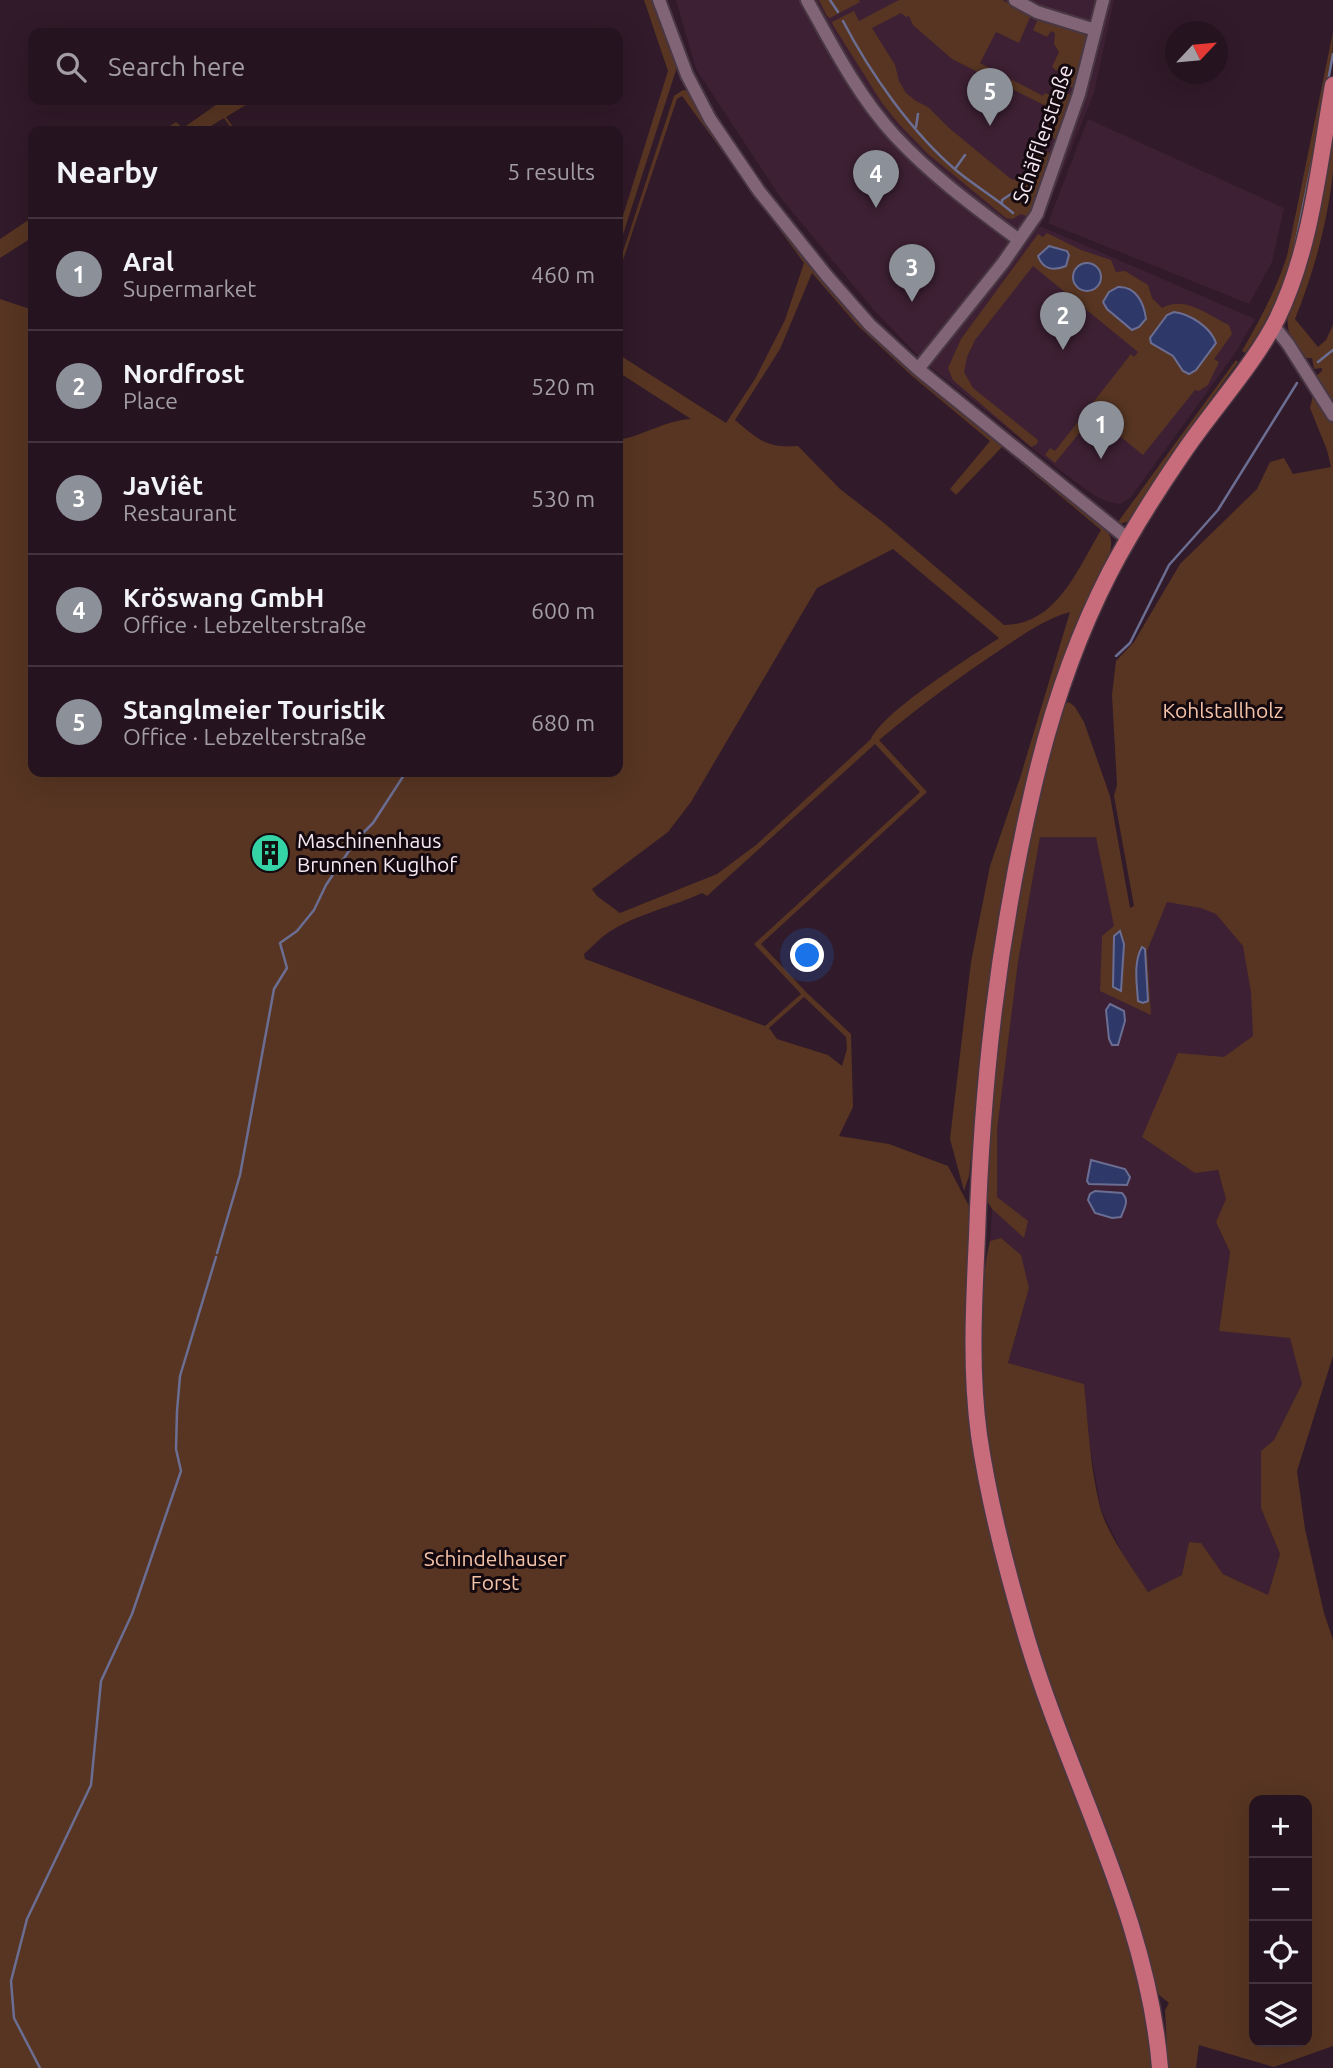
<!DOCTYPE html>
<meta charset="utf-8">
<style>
body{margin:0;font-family:Ubuntu,sans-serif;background:#2d1d28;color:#f1f3f6}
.controls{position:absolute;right:21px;bottom:21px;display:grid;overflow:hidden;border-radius:14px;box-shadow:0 7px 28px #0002}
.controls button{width:63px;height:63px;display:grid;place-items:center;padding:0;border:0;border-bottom:2px solid #42333d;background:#25141f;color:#f1f3f6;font:35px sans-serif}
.compass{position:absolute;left:1165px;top:21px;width:63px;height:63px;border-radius:50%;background:#25141f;box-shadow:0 7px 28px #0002;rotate:64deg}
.you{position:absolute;left:808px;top:956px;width:24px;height:24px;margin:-18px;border:5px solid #fff;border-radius:50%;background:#1a73e8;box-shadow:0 0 0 10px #1a73e833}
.badge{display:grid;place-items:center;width:46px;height:46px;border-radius:50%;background:#8c9099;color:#fff;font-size:23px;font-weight:700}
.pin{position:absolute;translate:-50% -58px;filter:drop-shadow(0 2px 4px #0008)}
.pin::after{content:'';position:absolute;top:37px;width:24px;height:21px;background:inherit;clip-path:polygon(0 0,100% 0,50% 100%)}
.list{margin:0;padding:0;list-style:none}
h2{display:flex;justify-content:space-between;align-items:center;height:91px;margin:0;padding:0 28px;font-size:30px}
h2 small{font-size:23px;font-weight:400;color:#a39ea4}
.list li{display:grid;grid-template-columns:46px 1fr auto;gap:21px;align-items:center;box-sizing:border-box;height:112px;padding:0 28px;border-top:2px solid #42333d}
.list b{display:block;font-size:26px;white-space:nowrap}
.list p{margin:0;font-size:23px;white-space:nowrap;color:#a39ea4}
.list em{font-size:23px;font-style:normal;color:#a39ea4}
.icon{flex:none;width:38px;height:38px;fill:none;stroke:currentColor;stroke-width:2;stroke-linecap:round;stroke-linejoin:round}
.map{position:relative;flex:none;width:1333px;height:2068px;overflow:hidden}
.search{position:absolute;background:#25141f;box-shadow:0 7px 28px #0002;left:28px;top:28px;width:595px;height:77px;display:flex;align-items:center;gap:18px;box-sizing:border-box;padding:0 24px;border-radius:14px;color:#a39ea4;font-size:26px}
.panel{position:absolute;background:#25141f;box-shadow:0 7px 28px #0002;left:28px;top:126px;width:595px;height:651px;border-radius:14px}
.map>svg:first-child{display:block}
.built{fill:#3d2033}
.green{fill:#573522;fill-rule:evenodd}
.water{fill:#2f3969;stroke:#6b6e92;stroke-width:2}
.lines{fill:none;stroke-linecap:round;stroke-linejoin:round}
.stream{stroke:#6b6e92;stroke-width:2.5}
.minor-casing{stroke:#493743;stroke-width:16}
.major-casing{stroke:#493743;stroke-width:19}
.minor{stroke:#816576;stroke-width:12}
.major{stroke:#c86b7a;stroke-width:16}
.labels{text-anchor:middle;stroke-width:6;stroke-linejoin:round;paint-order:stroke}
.street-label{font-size:21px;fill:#f8e8f2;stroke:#13090f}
.park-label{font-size:21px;fill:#f5c3a8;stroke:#13090f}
.poi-label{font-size:21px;fill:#f8e8f2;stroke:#13090f;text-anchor:start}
</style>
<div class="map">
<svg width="1333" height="2068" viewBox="0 0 1333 2068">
<rect width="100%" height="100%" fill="#311a29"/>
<path class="built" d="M676,0H1114L1094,93L1040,226L1255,319L1236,352L1131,497L1120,504L1108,502L1095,496L1066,475L924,362L873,309L780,197L696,69Z
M1088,119L1284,208L1272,262L1249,304L1048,223Z
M1040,837H1096L1114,915L1134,906L1248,891L1281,1016L1252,1094L1217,1169L1227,1199L1216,1222L1230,1252L1219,1330L1290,1337L1302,1384L1274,1440L1261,1508L1280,1554L1268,1595L1223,1574L1201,1543L1189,1542L1183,1575L1148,1592L1122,1553L1101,1509L1089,1442L1008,1363L1029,1288L1001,1238L990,1241L992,1209L1024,1237L997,1197V1130L1018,962Z"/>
<path class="green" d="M644,0H654L677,67L618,250V232L668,71Z
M819,0H859L860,2L830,18L827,16Z
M899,0H1002L1031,15L1019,43L996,32L980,63L1043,96L1045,93L1056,98L1066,78L1052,67L1059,52L1054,44L1055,33L1051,31L1047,37L1033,30L1038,19L1077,29L1086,36L1087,49L1074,88L1068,86L1065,92L1072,96L1058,140C1032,131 1039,129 1048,107L952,59L913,25L909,16L906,17L901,13L872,28L895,65L899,81L906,93L916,101L928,107L949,128L1011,179L1017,180L1025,176C1034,160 1030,146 1053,154L1029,217L1021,214L1012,219L1006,218L928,154L899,124L882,103L833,25L832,22L854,11L859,21Z
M1333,32C1333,75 1324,116 1315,159C1301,228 1288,295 1245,353L1242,351C1260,320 1276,290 1287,256Z
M683,90L689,91L730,156L924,381L1095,519C1101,524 1107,529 1110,536C1117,556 1091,598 1082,617L986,1019L969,1176L964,1191L950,1139L971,962L990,866L1020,778L1070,612C1045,619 1024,634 1003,648C959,677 919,707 879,740L927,792L761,944L807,993L851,1034L853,1107L839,1136L889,1144L948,1166L969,1206L967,1275L968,1363L982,1480L1139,1962L1154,2068H0V299L33,310V772H618V440C643,436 666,420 691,419L618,372V354L726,423L755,379L785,320L804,263L682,96L677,99L618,275V267L674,96ZM812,273L857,325L912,376L990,441L950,489L956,495L1002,447L1101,530C1078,568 1057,625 1004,625L884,523L840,489L798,446C766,448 759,440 735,420L780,349ZM893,549L999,638C970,657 884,711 871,739L756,845L717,874L620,913L597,896L592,889L668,832L691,802L817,588ZM875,744L920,792L754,944L801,994L765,1026L585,959L584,954C592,947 600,938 609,932C637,914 672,907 702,893L707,896ZM804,997L846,1037L847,1049L842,1066L828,1055L777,1039L769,1028Z
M223,100H249V103L226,117L236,131H233L224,118L203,131H162L176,122L183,128Z
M1333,121C1333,137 1333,155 1333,171C1328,221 1314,272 1295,319L1318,347L1326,340L1333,325V408L1317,381L1316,376L1322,371V368L1314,369L1312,358H1306L1289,334L1287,317L1301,281L1310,246Z
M33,217V237L0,258V239Z
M1047,233L1081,250L1111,260L1116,272L1125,271L1148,285L1152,298L1162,308C1185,295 1208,315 1229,325L1232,334L1214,359L1219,362L1208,385L1199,391L1195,390L1143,455L1094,415L1055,463L1045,455L1050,448L1055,451L1131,354L1134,357L1138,352L1033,266L975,340L967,357L964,372L973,388L1038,440L1037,444L1031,447L953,380L948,368L961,339L1038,234L1043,237ZM1151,343H1216L1183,371L1173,356Z
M1236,360L1238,362L1194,422L1130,521L1119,524L1118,522Z
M1315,387L1320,400L1333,422V1356L1297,1471L1305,1529L1324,1613L1333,1640V2046L1274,2067L1199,2045L1196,2068H1168L1165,2010L1169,2003L1158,1994L1151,1976C1104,1844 1051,1712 1016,1576C995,1493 979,1411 982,1325C983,1297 983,1269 990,1241L1001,1238L1021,1255L1029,1288L1008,1363L1084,1384C1088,1424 1090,1467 1100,1507C1108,1536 1132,1567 1148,1592L1182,1575L1189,1542L1201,1543L1223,1574L1268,1595L1280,1554L1261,1508V1451L1274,1440L1302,1384L1290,1338L1219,1331L1230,1252L1216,1222L1226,1199L1218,1170L1195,1173L1142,1137L1178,1053L1224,1057L1253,1036L1251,992L1243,946L1216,914L1201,908L1167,902L1147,951L1151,1015L1100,991L1102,936L1114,926L1096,837H1040L1018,962L997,1130V1197L1028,1221L1024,1238L992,1209L987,1201L992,1084L1013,917L1041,781L1062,706L1069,702L1075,707L1084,722L1110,796L1130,908L1134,906L1114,796L1117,785L1112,695L1116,661L1134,642L1180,564L1257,489L1270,462L1284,458L1293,474L1331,467L1327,450L1310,408ZM1254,1800H1307V2042H1254Z"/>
<path class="water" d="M1049,246L1067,251L1069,255L1066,266C1054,271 1043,270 1038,256Z
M1073 277a14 14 0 1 1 28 0a14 14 0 1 1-28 0Z
M1118,287C1136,286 1144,303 1146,319L1139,327L1132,330L1107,309L1103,302L1109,292Z
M1174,312C1191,314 1211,328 1216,343L1196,370L1189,374L1183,371L1173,356L1151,343L1150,338L1167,315Z
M1120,931L1124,944L1121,991L1113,987L1114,936Z
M1142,947L1145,949L1148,1001L1143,1003L1138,1001C1137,985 1133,962 1142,947Z
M1110,1004L1124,1011L1125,1021L1118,1045H1112L1109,1039L1106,1010Z
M1091,1160L1125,1169L1130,1177L1127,1185L1089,1184L1087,1181Z
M1095,1191L1122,1193C1130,1201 1124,1208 1121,1217L1112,1218L1095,1213L1088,1200L1090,1194Z"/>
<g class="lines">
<path class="stream" d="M830,0L838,12
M843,21C870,73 912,133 957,171C975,186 996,198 1013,213
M1328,81L1333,54
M916,127L918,114
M955,169L965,155
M1002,203V200L1014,192
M1295,246L1316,143
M1318,362L1333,350
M1116,656L1130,643L1169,565L1218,510L1297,383
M217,1253L240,1175L274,989L287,968L280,943L297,931L314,910L326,885L357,839L373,823L406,772
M40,2068L14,2018L11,1981L27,1919L91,1785L101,1681L132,1614L181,1471L176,1449L177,1411L180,1376L216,1257"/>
<defs>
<path id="minor" d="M659,0L687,75L710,119L759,191L827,276L870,325L918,369L1128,539
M807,0C833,47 859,97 895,136C932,176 976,208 1019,240
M1015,0L1037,12L1095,30
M1273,325L1288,344L1333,415
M918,369L1003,263L1037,214L1079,94L1103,0"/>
<path id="major" d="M1160,2068C1148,1917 1070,1783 1027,1639C1007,1572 989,1504 979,1435C970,1369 974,1302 977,1236C982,1083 998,939 1033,789C1050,715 1075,640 1110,572C1131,532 1155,494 1181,456C1210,412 1254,365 1277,319C1312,247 1319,163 1333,85"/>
</defs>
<use href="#minor" class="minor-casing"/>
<use href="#major" class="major-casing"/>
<use href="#minor" class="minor"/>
<use href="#major" class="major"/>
</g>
<defs>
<symbol id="building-disc" viewBox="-11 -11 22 22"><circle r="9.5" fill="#35d4a7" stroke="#13090f"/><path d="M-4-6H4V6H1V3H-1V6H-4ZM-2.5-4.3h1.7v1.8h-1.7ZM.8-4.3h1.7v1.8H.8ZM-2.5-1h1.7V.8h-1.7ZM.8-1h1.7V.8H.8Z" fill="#111"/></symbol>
</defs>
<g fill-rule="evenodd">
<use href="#building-disc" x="248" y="831" width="44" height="44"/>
</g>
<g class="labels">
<g class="street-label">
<text transform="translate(1043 134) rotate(-71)" y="7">Schäfflerstraße</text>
</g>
<g class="park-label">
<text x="1223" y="718">Kohlstallholz</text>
<text x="495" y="1566">Schindelhauser<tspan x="495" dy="24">Forst</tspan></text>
</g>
<g class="poi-label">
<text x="297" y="848">Maschinenhaus<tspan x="297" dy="24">Brunnen Kuglhof</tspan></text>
</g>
</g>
</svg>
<div class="controls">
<button>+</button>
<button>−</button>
<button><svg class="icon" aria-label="locate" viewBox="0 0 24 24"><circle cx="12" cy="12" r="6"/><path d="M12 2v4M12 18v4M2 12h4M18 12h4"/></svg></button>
<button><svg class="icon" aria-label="layers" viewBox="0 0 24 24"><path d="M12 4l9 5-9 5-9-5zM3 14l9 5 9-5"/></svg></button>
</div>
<svg class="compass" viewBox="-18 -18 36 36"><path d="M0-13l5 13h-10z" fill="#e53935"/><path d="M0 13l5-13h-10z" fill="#a39ea4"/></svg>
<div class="you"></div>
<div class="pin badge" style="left:1101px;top:459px">1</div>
<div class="pin badge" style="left:1063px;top:350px">2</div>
<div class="pin badge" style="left:912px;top:302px">3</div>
<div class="pin badge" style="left:876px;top:208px">4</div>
<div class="pin badge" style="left:990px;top:126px">5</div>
<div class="search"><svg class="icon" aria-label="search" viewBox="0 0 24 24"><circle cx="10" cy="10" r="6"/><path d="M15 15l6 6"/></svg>Search here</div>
<section class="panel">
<h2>Nearby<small>5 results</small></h2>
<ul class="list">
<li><span class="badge">1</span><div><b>Aral</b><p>Supermarket</p></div><em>460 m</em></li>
<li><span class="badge">2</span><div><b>Nordfrost</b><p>Place</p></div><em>520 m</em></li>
<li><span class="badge">3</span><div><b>JaViêt</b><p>Restaurant</p></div><em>530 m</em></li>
<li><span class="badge">4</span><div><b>Kröswang GmbH</b><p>Office · Lebzelterstraße</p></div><em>600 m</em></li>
<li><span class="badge">5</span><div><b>Stanglmeier Touristik</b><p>Office · Lebzelterstraße</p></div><em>680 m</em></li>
</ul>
</section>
</div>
